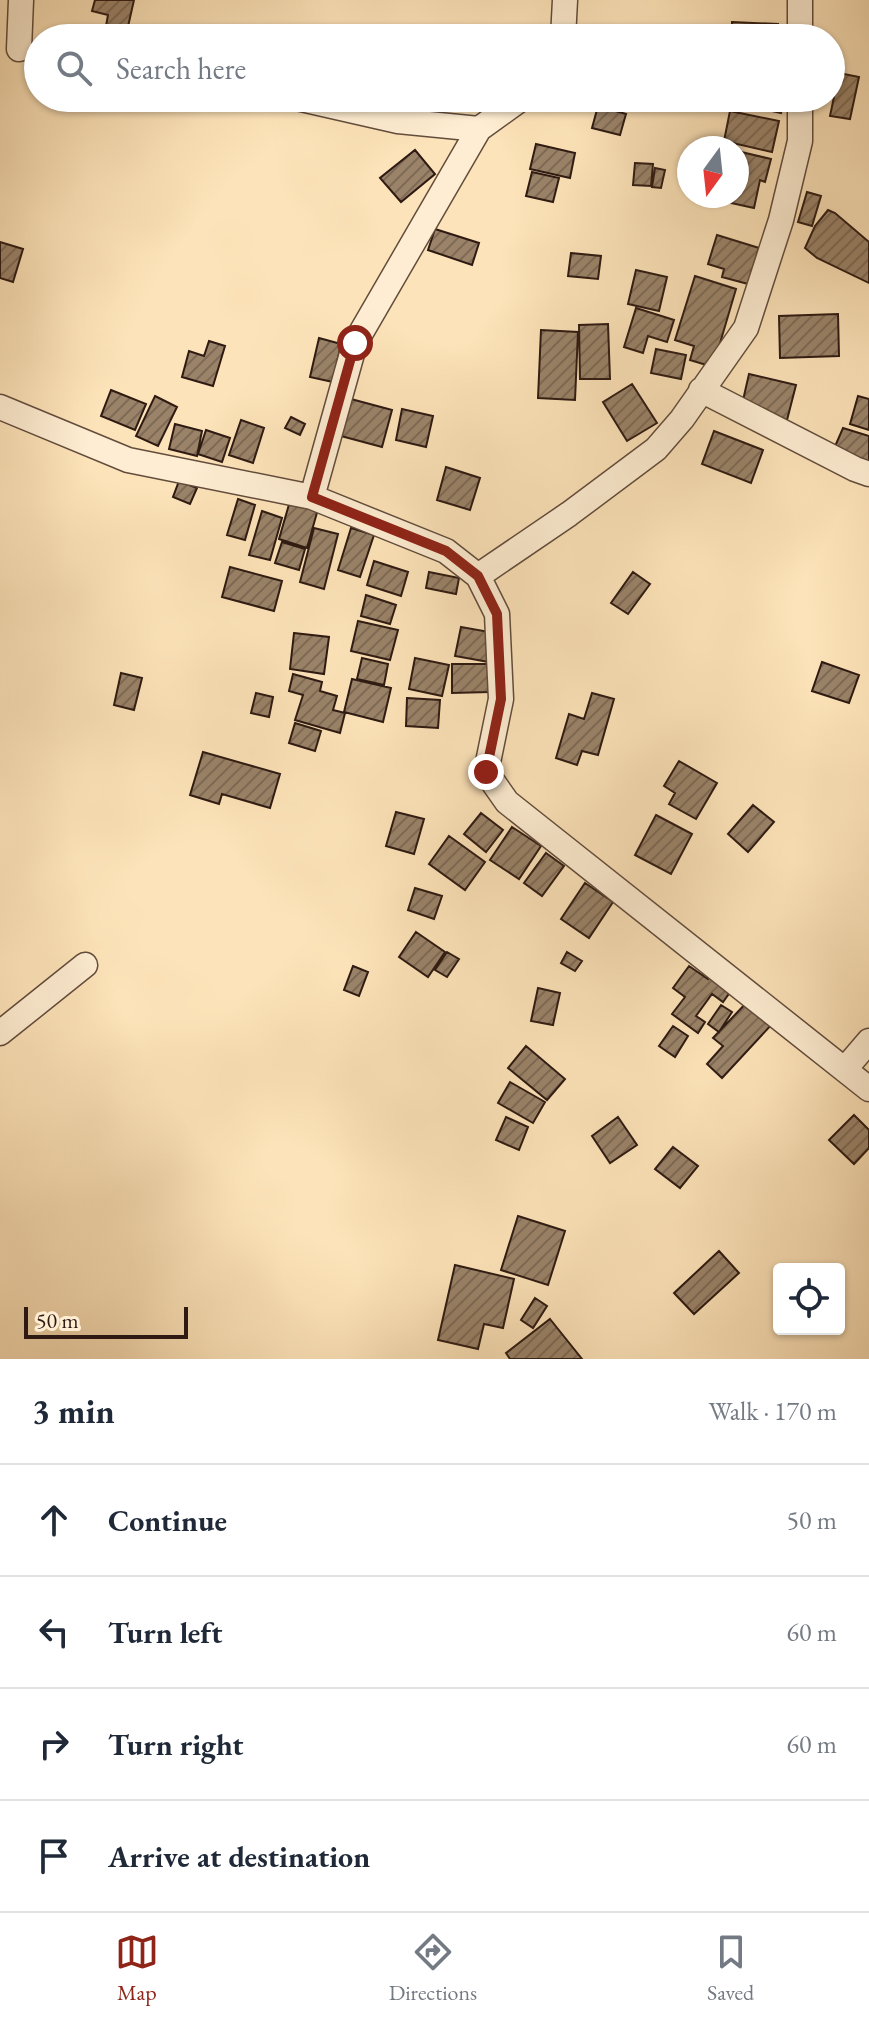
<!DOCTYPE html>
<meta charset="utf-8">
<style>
body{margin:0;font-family:"EB Garamond",serif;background:#f2f2f3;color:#1f2937}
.controls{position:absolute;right:24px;bottom:24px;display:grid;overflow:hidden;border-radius:8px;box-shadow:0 2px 6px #0004}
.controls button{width:72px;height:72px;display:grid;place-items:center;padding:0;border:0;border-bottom:2px solid #e0e1e3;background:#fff;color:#1f2937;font:40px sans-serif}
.compass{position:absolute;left:677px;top:136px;width:72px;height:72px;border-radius:50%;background:#fff;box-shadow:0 2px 6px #0004;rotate:195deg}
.scale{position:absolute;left:24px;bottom:20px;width:164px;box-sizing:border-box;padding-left:8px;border:4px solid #2e1a12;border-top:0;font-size:22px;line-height:28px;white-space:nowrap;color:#2e1a12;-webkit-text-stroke:6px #feedd2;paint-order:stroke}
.stop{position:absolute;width:24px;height:24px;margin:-18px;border:6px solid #8f2418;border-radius:50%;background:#fff}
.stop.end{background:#8f2418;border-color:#fff;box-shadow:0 2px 8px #0008}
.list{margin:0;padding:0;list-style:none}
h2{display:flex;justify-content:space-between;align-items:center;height:104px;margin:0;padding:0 32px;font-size:34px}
h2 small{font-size:26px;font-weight:400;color:#747a83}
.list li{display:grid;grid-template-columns:52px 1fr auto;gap:24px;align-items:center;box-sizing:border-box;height:112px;padding:0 32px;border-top:2px solid #e0e1e3}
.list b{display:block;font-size:30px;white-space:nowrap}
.list em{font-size:26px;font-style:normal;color:#747a83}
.icon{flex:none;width:44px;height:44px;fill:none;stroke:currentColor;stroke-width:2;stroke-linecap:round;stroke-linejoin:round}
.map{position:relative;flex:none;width:869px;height:1359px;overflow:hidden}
.search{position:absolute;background:#fff;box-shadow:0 2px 6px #0004;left:24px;right:24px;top:24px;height:88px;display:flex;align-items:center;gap:20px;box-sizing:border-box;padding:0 28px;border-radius:44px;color:#747a83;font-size:30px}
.sheet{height:552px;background:#fff}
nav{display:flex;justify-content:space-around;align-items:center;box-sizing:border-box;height:112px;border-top:2px solid #e0e1e3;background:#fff;font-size:22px;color:#747a83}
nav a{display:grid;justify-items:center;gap:4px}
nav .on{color:#8f2418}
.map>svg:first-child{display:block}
.building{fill:url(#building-hatch);stroke:#2e1a12;stroke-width:2}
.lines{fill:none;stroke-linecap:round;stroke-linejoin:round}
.street-casing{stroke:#624c3c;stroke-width:27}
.street{stroke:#feedd2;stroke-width:24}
.route{stroke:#8f2418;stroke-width:10}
</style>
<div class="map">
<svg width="869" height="1359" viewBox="0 0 869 1359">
<defs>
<pattern id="building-hatch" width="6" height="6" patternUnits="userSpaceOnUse" patternTransform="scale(2)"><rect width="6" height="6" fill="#9a8369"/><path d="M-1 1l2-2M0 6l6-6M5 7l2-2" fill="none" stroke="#7e6a55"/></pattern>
</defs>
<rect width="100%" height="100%" fill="#fde3b9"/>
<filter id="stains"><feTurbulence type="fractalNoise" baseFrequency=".0025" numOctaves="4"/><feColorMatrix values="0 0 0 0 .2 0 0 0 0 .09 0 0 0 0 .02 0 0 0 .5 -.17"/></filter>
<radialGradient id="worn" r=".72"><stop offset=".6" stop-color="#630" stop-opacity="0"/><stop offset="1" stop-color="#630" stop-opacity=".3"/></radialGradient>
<path class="building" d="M95,0H134L127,31L106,26L108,15L92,11Z
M732,22L778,24V38H732Z
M839,73L859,77L850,119L830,116Z
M601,98H630L627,107L601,101Z
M744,98H785L781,113L742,104Z
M598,106L626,114L620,135L592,128Z
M730,111L779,121L772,152L724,141Z
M536,144L575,153L570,178L530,169Z
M415,150L435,174L401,202L380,178Z
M737,151L771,159L765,182L760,180L754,208L704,197L737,196Z
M635,163L653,164L651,186L633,185Z
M655,168L665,170L661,188L652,187Z
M532,172L559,178L553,202L526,196Z
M807,192L821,196L812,226L798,222Z
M828,210L835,213L869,242V283L817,258L805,248L815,226Z
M435,229L479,243L472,265L428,250Z
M717,235L759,248L748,284L722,277L724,269L708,264Z
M0,242L23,249L13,282L0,278Z
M571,253L601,256L598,279L568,276Z
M636,270L667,277L659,311L628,304Z
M695,276L736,289L713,367L690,360L694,346L675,340Z
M636,308L674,320L667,342L648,336L643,353L624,347Z
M838,314L839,356L780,358L779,316Z
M608,324L610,379H580L579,325Z
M541,330L578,332L575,400L538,398Z
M319,338L341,344L333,382L310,377Z
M209,341L225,346L213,386L182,377L189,351L204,356Z
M656,349L686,355L681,379L651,373Z
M749,374L796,385L787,420L741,409Z
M632,384L657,423L627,441L603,402Z
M111,390L146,404L135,430L101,416Z
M155,396L177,407L158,446L136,436Z
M858,396L869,399V430L850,424Z
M351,399L392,410L382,447L341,436Z
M402,409L433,416L426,447L396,440Z
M291,417L305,424L300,435L285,428Z
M241,420L264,428L253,463L229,455Z
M175,424L202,431L197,456L169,449Z
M843,428L869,436V466L833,451Z
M206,430L230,438L222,462L198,454Z
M714,431L763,450L751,483L702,464Z
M446,467L480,478L470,510L437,500Z
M179,481L197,488L190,504L173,497Z
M238,499L255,505L245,540L227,535Z
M290,501L318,509L307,548L279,539Z
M262,511L282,518L270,560L249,555Z
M314,528L338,534L324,589L300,582Z
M351,528L374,535L360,577L338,570Z
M282,542L305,549L299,570L275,563Z
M374,561L408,572L401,596L367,585Z
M230,567L282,581L274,611L222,597Z
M429,572L459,578L456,594L426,588Z
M633,572L650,584L628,614L611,603Z
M366,595L396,605L390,624L361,616Z
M358,621L398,630L390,660L351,651Z
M461,627L495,633L489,662L455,656Z
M294,633L329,637L324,674L290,669Z
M362,658L388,664L384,685L357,679Z
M415,658L449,665L442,696L409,689Z
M822,662L859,675L849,703L812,691Z
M452,664H489V692L452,693Z
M121,673L142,678L134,710L114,705Z
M293,674L322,682L320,691L337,696L333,710L345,713L340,733L295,720L303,695L289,691Z
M352,679L391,688L383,722L344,712Z
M256,693L273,697L269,717L251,713Z
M592,693L614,699L598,755L582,751L577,765L556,758L569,714L584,719Z
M407,698L440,700L438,728L406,726Z
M295,723L321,731L315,751L289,743Z
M203,752L280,774L270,808L222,794L219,804L190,795Z
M679,761L717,783L696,819L669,804L675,793L664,786Z
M753,805L774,822L748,852L728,834Z
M396,812L424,819L414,854L386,846Z
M481,813L503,830L486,852L464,834Z
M656,815L692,834L671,874L635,855Z
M512,827L541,846L519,879L490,860Z
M449,836L485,862L465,890L429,864Z
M546,853L564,866L542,896L524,883Z
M585,883L613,902L589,938L561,919Z
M415,888L442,896L434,919L408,910Z
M416,932L445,952L428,977L399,957Z
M447,952L459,959L447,977L435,970Z
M567,952L582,961L575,971L561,963Z
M353,966L368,972L359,996L344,990Z
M689,966L708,979L712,973L733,988L723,1002L712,994L696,1016L705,1022L698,1033L672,1014L685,997L673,988Z
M538,988L560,993L553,1025L531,1021Z
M749,1000L773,1023L722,1078L707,1064L723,1046L713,1038Z
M721,1005L732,1012L719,1032L708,1024Z
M673,1026L688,1036L675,1057L659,1046Z
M526,1046L565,1079L547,1100L508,1068Z
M510,1082L545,1102L533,1123L498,1103Z
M854,1115L869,1130V1148L854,1164L829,1140Z
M506,1117L528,1127L519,1150L496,1140Z
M618,1117L637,1145L610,1163L592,1136Z
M673,1147L698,1166L680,1188L655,1169Z
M518,1216L565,1231L548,1285L501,1270Z
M719,1251L739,1273L694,1314L674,1293Z
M455,1265L514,1279L503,1328L484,1324L478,1349L438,1340Z
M535,1298L547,1306L533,1328L521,1320Z
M550,1319L582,1359H510L506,1353Z"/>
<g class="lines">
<defs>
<path id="street" d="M800,0V38
M563,38L565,0
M19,49L21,0
M297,98L398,121L479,129
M701,390L855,469L869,474
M0,407L128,460L312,497L446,551L478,576L497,614L501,699L486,772L507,802L869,1089
M312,497L355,343L479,129L522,98
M478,576L569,514L656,449L682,419L746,328L781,220L800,141V98
M0,1033L85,965
M845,1069L869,1041"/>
</defs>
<use href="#street" class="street-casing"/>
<use href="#street" class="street"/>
</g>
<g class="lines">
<path class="route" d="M355,343L312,497L446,551L478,576L497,614L501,699L486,772"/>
</g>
<rect width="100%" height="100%" filter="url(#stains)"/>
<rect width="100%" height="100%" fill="url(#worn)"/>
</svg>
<div class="controls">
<button><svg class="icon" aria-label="locate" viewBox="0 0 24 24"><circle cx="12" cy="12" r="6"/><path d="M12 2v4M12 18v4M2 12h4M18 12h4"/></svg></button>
</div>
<svg class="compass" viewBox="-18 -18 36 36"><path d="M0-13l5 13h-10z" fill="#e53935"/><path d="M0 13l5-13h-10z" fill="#747a83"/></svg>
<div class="scale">50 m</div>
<div class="stop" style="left:355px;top:343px"></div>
<div class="stop end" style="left:486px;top:772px"></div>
<div class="search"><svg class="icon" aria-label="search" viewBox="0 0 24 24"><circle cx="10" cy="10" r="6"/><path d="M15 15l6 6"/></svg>Search here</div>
</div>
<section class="sheet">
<h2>3 min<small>Walk · 170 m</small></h2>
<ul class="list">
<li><svg class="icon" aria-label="ahead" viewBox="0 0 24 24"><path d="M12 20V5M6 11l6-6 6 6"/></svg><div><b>Continue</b></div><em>50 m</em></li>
<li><svg class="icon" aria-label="left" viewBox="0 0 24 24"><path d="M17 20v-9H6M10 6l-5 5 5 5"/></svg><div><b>Turn left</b></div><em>60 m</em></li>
<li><svg class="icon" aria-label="right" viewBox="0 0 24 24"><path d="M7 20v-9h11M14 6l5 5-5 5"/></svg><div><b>Turn right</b></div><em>60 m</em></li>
<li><svg class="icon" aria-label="arrive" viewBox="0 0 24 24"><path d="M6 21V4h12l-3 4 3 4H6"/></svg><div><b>Arrive at destination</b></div></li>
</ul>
</section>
<nav>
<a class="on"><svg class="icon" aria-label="map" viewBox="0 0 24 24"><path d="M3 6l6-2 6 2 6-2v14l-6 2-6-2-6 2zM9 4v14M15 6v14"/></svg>Map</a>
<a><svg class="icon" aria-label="directions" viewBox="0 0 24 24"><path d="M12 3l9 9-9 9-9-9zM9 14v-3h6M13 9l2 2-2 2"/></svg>Directions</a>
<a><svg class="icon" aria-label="saved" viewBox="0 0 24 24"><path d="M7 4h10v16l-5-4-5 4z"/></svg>Saved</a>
</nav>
